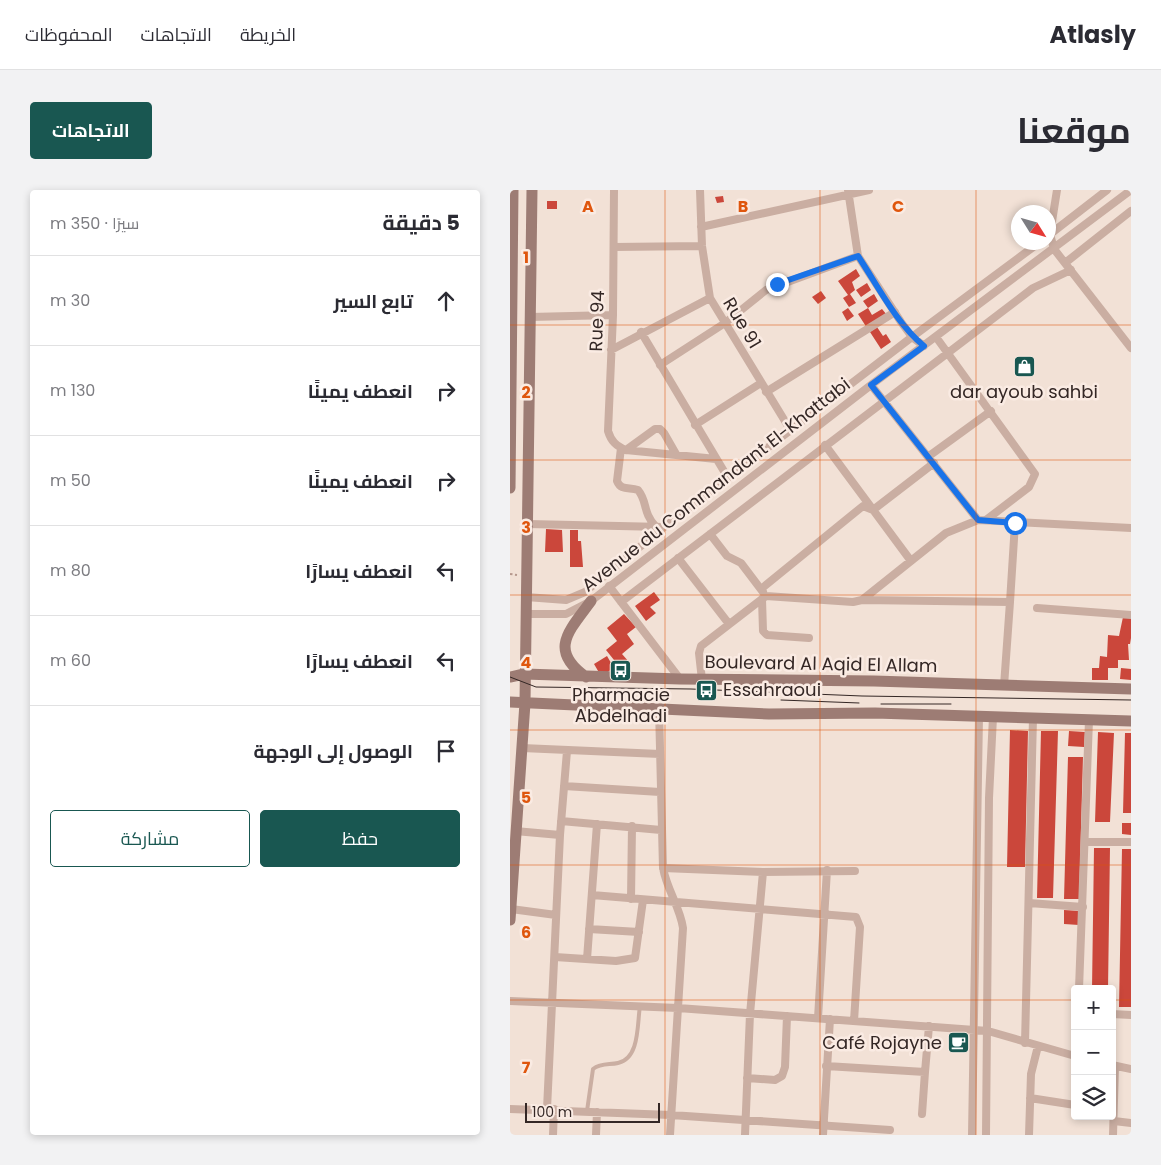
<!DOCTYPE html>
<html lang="ar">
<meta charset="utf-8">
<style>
body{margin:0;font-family:Poppins,Cairo,sans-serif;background:#f2f2f3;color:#2b2b33;direction:rtl}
.controls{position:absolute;right:15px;bottom:15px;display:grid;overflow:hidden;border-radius:5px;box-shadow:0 2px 8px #0003}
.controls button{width:45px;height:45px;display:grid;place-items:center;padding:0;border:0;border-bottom:1px solid #e1e1e2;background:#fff;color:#2b2b33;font:25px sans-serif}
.compass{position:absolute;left:501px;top:15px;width:45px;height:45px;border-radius:50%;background:#fff;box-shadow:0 2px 8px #0003;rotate:127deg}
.scale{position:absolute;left:15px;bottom:12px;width:135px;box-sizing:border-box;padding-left:5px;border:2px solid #342725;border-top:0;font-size:14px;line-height:18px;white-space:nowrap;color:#342725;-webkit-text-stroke:4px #faebe3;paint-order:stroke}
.stop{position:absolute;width:15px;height:15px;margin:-11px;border:4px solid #1a73e8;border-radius:50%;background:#fff}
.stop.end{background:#1a73e8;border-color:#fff;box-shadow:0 1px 5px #0008}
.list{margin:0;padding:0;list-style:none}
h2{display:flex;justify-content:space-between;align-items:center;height:65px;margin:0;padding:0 20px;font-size:21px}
h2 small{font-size:16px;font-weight:400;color:#7c7c81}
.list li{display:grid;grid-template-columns:32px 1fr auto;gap:15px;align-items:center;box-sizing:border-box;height:90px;padding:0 20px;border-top:1px solid #e1e1e2}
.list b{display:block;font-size:19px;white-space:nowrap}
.list em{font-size:16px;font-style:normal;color:#7c7c81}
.actions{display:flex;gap:10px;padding:15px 20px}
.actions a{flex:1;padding:11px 0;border:1px solid #195751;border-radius:5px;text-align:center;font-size:18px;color:#195751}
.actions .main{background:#195751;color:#fff}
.icon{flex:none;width:28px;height:28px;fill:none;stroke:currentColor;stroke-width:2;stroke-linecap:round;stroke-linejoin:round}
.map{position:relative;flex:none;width:621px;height:945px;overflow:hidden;direction:ltr;border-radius:5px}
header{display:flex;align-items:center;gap:30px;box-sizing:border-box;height:70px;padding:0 25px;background:#fff;border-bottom:1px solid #e1e1e2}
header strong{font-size:24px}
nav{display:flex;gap:28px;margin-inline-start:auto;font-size:18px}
.intro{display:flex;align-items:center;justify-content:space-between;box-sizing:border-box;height:120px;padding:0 30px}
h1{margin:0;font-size:35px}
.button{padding:12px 22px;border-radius:5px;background:#195751;color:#fff;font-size:18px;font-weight:700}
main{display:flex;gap:30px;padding:0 30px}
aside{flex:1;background:#fff;border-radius:5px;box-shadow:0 2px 8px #0003}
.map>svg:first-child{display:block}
.building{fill:#cb473b}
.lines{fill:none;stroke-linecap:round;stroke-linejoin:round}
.path{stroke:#b6988d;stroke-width:2;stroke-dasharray:2.5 2.5;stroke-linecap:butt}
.service{stroke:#caaea2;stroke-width:4}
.minor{stroke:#caaea2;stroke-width:8}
.secondary{stroke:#9d7c74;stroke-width:11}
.tram{stroke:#342725;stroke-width:1}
.route{stroke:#1a73e8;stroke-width:6}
.grid{fill:none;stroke:#df560d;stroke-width:1;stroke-opacity:0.55}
.labels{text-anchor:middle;stroke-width:5;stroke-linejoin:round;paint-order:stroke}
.street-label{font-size:18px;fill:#342725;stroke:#faebe3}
.poi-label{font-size:18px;fill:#342725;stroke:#faebe3}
.grid-label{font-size:16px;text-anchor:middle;font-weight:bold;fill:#df560d;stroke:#faebe3;stroke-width:5;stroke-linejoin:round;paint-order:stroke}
</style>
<header>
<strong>Atlasly</strong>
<nav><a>الخريطة</a><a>الاتجاهات</a><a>المحفوظات</a></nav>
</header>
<div class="intro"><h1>موقعنا</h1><a class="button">الاتجاهات</a></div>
<main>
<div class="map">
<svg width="621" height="945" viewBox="0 0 621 945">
<rect width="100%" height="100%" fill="#f2e1d6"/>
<path class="building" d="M213,6L214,12L207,13L205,7Z
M37,11H47V19H37Z
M346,79L350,86L342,92L345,100L340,104L346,113L339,117L333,108L338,105L328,91Z
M357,93L361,100L351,107L346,100Z
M311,101L316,108L308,114L302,107Z
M364,104L368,111L358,118L353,111Z
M338,118L344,126L337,131L332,122Z
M358,118L362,125L372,119L377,125L357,138L348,124Z
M367,137L373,146L376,144L381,152L371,159L360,142Z
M36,339L52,340L53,362H35Z
M60,340H68V351H71L73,377H60Z
M144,402L150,410L140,417L146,423L136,431L125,416Z
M114,424L126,437L117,444L124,454L112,464L119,472L112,480L96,460L107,451L97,438Z
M613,427H621V448L620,454H618L619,470H608V478H598V490H582V478H589L590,466L597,467L598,445L609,446Z
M97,466L104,478L91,486L84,474Z
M611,478L621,479V490L610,489Z
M500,540L518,541L515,677H497Z
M531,541H548L543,708H527Z
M559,541L575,542L574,557L558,556Z
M588,542L604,543L600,632H585Z
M615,543H621V623H613Z
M558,567H573L569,709H554Z
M612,633H621V645L612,644Z
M584,658H600L598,799H582Z
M612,659H621V817H609Z
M554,720L570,721L569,735L554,734Z"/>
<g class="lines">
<path class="path" d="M0,384L7,385"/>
<path class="service" d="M77,921L83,879C91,873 99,875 108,873C130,868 127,834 130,816"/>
<path class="minor" d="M104,0L103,125L98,241C101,251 106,256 116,260L206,269
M190,0L192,56L200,108L281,241
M338,0L348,66L391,132L402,147L414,156
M547,0L540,44L544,59L621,158
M191,37L359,0
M539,45L597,0
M104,57L192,56
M555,73L621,21
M20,127L103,125
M131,142L218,288
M426,147L525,284L519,297L476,330
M101,160L200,108
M150,175L215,133L256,100L348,66
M361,195L468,330
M256,202L385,122
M185,235L251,193
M315,255L401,371
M111,258L107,291C111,301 119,297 128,300C138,312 132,322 146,337
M116,260L145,239H150L154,243L166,264
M419,266L481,221
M18,334L154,337
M200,344L217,366L231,373L253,402
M168,368L219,434
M99,396L170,489
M251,399L353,316L363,320L424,273
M16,407L56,410L75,402L154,337L402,147L530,52
M252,409L253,441L257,445L299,448
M352,410L500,412L505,333
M111,412L523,98L561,80
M527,418L621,425
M15,424H56L81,411L361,195L621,0
M192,490L189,463L191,456L256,406L343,412L352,410L436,343L468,330L621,338
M494,496L500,412
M149,518L153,678C157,700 170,717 173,738L160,945
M12,558L150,564
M54,596L150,602
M51,631L151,640
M5,641L50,645
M575,652H621
M153,678L253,682L345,681
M82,705L346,727L350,737L344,831
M121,709L122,636
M519,713L573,717
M1,719L46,725
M79,739L129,742
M45,767L106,771L125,768L133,710
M77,769L87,634
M569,799L579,530
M0,811L168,818L478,841L565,866
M602,824L621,825
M308,828L317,680
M515,853L523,528
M602,875L621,879
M316,876L415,882L419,836
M237,888L265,890L272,886L275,877L277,826
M520,908L565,915
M0,919L161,925L380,940
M37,919L50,645L57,561
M412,924L415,882
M604,931L621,933
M43,945L44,919
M86,945L87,922
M235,945L240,824L253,682
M313,945L320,829
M462,945L469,526
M476,945L479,608L483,527
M519,945L521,884L528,856
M603,945L605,876"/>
<path class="secondary" d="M0,298L3,0
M0,487L14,484L170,489L364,491L621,499
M76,487C38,460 59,441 81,411
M0,512L259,524L365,523L621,531
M0,730L15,513L22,0"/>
<path class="tram" d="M0,487L26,497L181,499L352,506L621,510
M271,510L349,513
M371,514H441"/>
</g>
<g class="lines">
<path class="route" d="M267,94L348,66C368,96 386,133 414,156L361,195L468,330L505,333"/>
</g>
<path class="grid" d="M155,0V945M310,0V945M466,0V945M0,135H621M0,270H621M0,405H621M0,540H621M0,675H621M0,810H565M602,810H621"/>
<defs>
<symbol id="shop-square" viewBox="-11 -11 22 22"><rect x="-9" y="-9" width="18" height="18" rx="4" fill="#195751" stroke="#faebe3"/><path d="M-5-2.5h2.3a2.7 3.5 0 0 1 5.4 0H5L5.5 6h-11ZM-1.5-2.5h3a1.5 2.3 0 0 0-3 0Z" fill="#fff"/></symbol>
<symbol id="bus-square" viewBox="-11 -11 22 22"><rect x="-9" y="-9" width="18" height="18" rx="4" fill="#195751" stroke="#faebe3"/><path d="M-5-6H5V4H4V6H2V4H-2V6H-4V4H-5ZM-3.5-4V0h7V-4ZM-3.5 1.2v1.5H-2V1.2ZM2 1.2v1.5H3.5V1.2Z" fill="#fff"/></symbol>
<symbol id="cafe-square" viewBox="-11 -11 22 22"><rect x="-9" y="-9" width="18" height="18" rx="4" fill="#195751" stroke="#faebe3"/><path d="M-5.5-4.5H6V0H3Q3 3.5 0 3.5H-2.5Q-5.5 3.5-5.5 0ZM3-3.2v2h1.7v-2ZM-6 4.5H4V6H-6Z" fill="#fff"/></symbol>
</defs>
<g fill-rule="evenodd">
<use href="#shop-square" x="502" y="164" width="25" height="25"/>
<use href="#bus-square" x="98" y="468" width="25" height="25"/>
<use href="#bus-square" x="184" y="488" width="25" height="25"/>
<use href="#cafe-square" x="436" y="840" width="25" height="25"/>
</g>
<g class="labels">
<g class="street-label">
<text transform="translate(87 131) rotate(-88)" y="6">Rue 94</text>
<text transform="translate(232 133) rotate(59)" y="6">Rue 91</text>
<text transform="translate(206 295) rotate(-38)" y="6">Avenue du Commandant El-Khattabi</text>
<text transform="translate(311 474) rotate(1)" y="6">Boulevard Al Aqid El Allam</text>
</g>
<g class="poi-label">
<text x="514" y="208">dar ayoub sahbi</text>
<text x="213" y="506" text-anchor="start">Essahraoui</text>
<text x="111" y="511">Pharmacie<tspan x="111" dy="21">Abdelhadi</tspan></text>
<text x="432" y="859" text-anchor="end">Café Rojayne</text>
</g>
</g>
<g class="grid-label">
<text x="78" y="22">A</text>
<text x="233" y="22">B</text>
<text x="388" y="22">C</text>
<text x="16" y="73">1</text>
<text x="16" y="208">2</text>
<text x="16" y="343">3</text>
<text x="16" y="478">4</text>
<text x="16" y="613">5</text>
<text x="16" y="748">6</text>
<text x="16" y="883">7</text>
</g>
</svg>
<div class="controls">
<button>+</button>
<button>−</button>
<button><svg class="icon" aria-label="layers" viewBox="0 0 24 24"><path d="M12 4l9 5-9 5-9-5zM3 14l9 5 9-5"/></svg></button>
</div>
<svg class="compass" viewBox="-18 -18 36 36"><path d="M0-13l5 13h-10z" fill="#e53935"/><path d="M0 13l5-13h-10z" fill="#7c7c81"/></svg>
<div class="scale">100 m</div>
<div class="stop" style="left:505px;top:333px"></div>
<div class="stop end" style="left:267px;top:94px"></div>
</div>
<aside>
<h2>5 دقيقة<small>سيرًا · 350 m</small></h2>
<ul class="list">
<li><svg class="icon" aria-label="ahead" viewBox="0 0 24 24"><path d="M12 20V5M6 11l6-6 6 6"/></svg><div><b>تابع السير</b></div><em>30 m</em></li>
<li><svg class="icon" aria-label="right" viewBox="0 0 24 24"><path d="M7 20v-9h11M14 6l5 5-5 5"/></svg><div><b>انعطف يمينًا</b></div><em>130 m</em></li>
<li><svg class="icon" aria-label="right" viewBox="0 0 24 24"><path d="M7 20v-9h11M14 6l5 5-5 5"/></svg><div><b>انعطف يمينًا</b></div><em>50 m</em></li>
<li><svg class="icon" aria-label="left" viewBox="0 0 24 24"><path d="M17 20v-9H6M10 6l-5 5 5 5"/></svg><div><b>انعطف يسارًا</b></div><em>80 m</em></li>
<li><svg class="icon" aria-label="left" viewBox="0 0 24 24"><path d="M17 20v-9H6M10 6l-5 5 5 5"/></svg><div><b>انعطف يسارًا</b></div><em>60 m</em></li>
<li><svg class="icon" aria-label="arrive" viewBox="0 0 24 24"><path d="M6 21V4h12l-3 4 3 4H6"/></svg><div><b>الوصول إلى الوجهة</b></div></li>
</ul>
<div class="actions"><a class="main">حفظ</a><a>مشاركة</a></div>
</aside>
</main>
